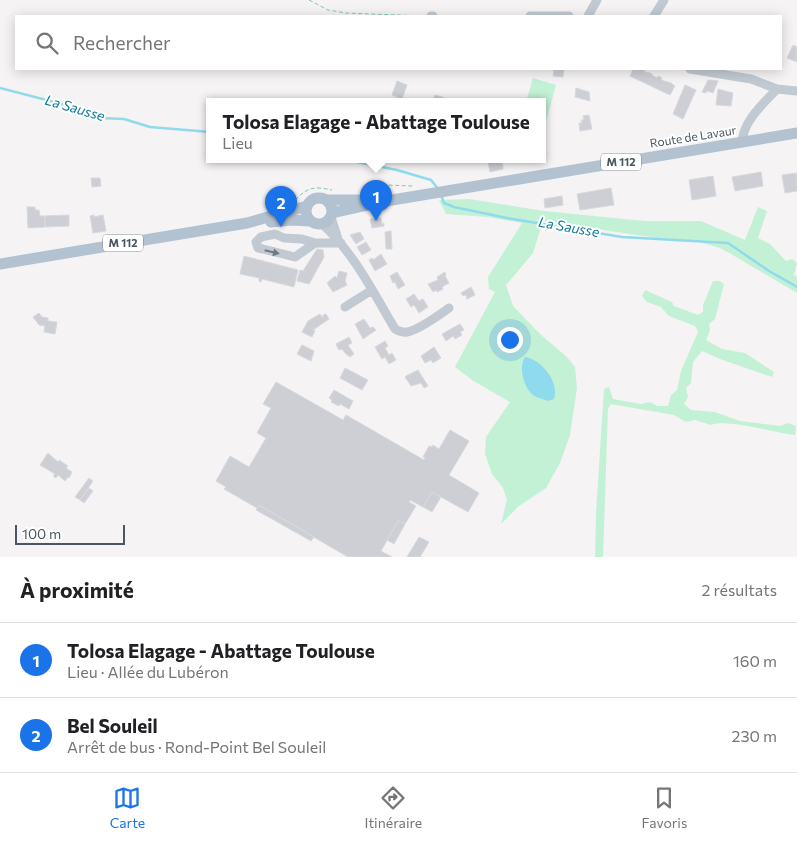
<!DOCTYPE html>
<html lang="fr">
<meta charset="utf-8">
<style>
body{margin:0;font-family:Commissioner,sans-serif;background:#f2f2f2;color:#202124}
.scale{position:absolute;left:15px;bottom:12px;width:110px;box-sizing:border-box;padding-left:5px;border:2px solid #4a5661;border-top:0;font-size:14px;line-height:18px;white-space:nowrap;color:#4a5661;-webkit-text-stroke:4px #fff;paint-order:stroke}
.you{position:absolute;left:509px;top:339px;width:18px;height:18px;margin:-12px;border:4px solid #fff;border-radius:50%;background:#1a73e8;box-shadow:0 0 0 8px #1a73e833}
.badge{display:grid;place-items:center;width:32px;height:32px;border-radius:50%;background:#1a73e8;color:#fff;font-size:16px;font-weight:700}
.pin{position:absolute;translate:-50% -41px;filter:drop-shadow(0 1px 2px #0008)}
.pin::after{content:'';position:absolute;top:26px;width:18px;height:15px;background:inherit;clip-path:polygon(0 0,100% 0,50% 100%)}
.popup{position:absolute;left:206px;top:98px;width:340px;height:65px;box-sizing:border-box;display:grid;place-content:center;border-radius:0px;background:#fff;filter:drop-shadow(0 1px 4px #0005);font-size:16px;white-space:nowrap;color:#757577}
.popup b{font-size:19px;color:#202124}
.popup::after{content:'';position:absolute;left:50%;top:100%;margin-left:-10px;border:10px solid transparent;border-top-color:#fff}
.list{margin:0;padding:0;list-style:none}
h2{display:flex;justify-content:space-between;align-items:center;height:65px;margin:0;padding:0 20px;font-size:21px}
h2 small{font-size:16px;font-weight:400;color:#757577}
.list li{display:grid;grid-template-columns:32px 1fr auto;gap:15px;align-items:center;box-sizing:border-box;height:75px;padding:0 20px;border-top:1px solid #e0e0e0}
.list b{display:block;font-size:19px;white-space:nowrap}
.list p{margin:0;font-size:16px;white-space:nowrap;color:#757577}
.list em{font-size:16px;font-style:normal;color:#757577}
.icon{flex:none;width:28px;height:28px;fill:none;stroke:currentColor;stroke-width:2;stroke-linecap:round;stroke-linejoin:round}
.map{position:relative;flex:none;width:797px;height:557px;overflow:hidden}
.search{position:absolute;background:#fff;box-shadow:0 2px 12px #0003;left:15px;right:15px;top:15px;height:55px;display:flex;align-items:center;gap:12px;box-sizing:border-box;padding:0 18px;border-radius:0px;color:#757577;font-size:19px}
.sheet{height:215px;background:#fff}
nav{display:flex;justify-content:space-around;align-items:center;box-sizing:border-box;height:70px;border-top:1px solid #e0e0e0;background:#fff;font-size:14px;color:#757577}
nav a{display:grid;justify-items:center;gap:2px}
nav .on{color:#1a73e8}
.map>svg:first-child{display:block}
.green{fill:#c3f1d5}
.water{fill:#90daee}
.lines{fill:none;stroke-linecap:round;stroke-linejoin:round}
.stream{stroke:#90daee;stroke-width:2.5}
.building{fill:#cdcfd5;stroke:#d7d9de}
.path{stroke:#7ad0a6;stroke-width:1;stroke-dasharray:4 2.5;stroke-linecap:butt}
.minor{stroke:#c1cad2;stroke-width:9}
.major{stroke:#b3c2d1;stroke-width:11}
.oneway{fill:#6e7983}
.labels{text-anchor:middle;stroke-width:4;stroke-linejoin:round;paint-order:stroke}
.shield{fill:#fff;stroke:#808990;stroke-width:1}
.shield-label{font-size:11px;font-weight:bold;fill:#4a5661}
.street-label{font-size:12px;fill:#4a5661;stroke:#fff}
.water-label{font-size:14px;font-style:italic;fill:#0c7c9b;stroke:#fff}
</style>
<div class="map">
<svg width="797" height="557" viewBox="0 0 797 557">
<rect width="100%" height="100%" fill="#f5f3f3"/>
<path class="green" d="M533,78L556,85L545,125H542V102H526Z
M469,199L544,211L644,221H701L745,240L758,207L767,211L758,238L770,244L786,261L792,259L797,263L794,275L797,277V293L731,254L720,248L696,241L657,238L543,221L533,253L506,285L513,306L540,334L567,357L575,367L577,388L570,435L560,463L546,488L519,506L501,524L507,500L503,488L492,474L485,454L486,437L510,402L472,380L455,367L495,292L489,289L488,277L522,223L488,217L446,214L439,200Z
M713,281H720L724,284L715,319L709,324L710,330L706,340L722,349L745,353L774,372L772,377L720,359L702,351L693,362L691,383L686,388L688,397L684,404L691,410L715,412L740,421L780,426L788,423L796,426L795,435C778,433 724,418 711,425L695,420L686,422L674,415L611,404L608,409L603,557H595L596,513L604,389L609,387L613,399L641,404L650,402L657,406H668L671,395L677,390L681,371L698,332L695,326L669,316L661,307L647,302L642,296L645,290L672,302L674,306L698,315L703,312V305Z"/>
<path class="water" d="M525,357C541,359 560,382 554,399L548,401C544,399 537,398 533,395C524,388 518,367 525,357Z"/>
<g class="lines">
<path class="stream" d="M0,88L85,110L100,118L124,119L150,127L210,132
M347,160L397,170L431,180L439,190
M441,195L444,203L454,207L507,218L622,237L728,243L769,271L797,287"/>
</g>
<path class="building" d="M793,45L797,47V62L787,58Z
M554,69H564L563,77L553,76Z
M633,69H641L648,73V72L652,74V75L657,78L658,76L662,78L661,80L671,83L675,86L670,95L630,76Z
M708,80L718,81L713,93L707,91L706,93L702,92Z
M397,81L407,85L402,99L392,95Z
M685,85L696,90L683,119L673,114Z
M576,88L589,92L590,101L575,97Z
M718,89L733,93L731,106L716,105Z
M435,95L458,102H433Z
M589,115L592,129L580,131L579,123H582L581,120H584L583,116Z
M502,160L503,169L490,172L488,161Z
M761,172L763,186L735,191L732,177Z
M797,173V191L785,193L782,175Z
M713,176L716,196L692,200L689,180Z
M91,178H100L101,186L92,187Z
M611,188L614,205L580,210L577,194Z
M562,196L563,205L545,208L544,199Z
M27,207H35V210H39L40,216H45V227L28,228Z
M69,215V226L45,227V216Z
M94,215V217L103,215L106,231L93,233L90,216Z
M381,218L382,224L384,223V226L372,228L370,219Z
M391,231L392,249H386L385,232Z
M360,232L364,239L356,244L350,235Z
M366,242L371,250L362,255L357,247Z
M317,249L323,250L324,257L309,284L297,281L300,270L303,271Z
M381,254L387,264L375,271L369,260L372,258L373,260Z
M244,256L298,270L294,287L262,279L261,282L259,281V278L240,274Z
M339,271L347,273L345,281L347,285L333,292L327,283L335,276L337,278Z
M397,272L405,285L398,289L395,282L393,283L390,276Z
M445,272L446,275L445,276L449,283L442,287L443,289L437,292L436,290L433,292L428,284L438,280L437,277Z
M471,287L475,295L467,299L466,295L463,296L461,293Z
M414,294L419,301L423,299L428,307L419,313L414,305L411,307L406,299Z
M39,313L42,317L48,318V321L57,322L55,334L44,332L45,326L39,325L33,317Z
M320,314L323,318V315L326,314L329,319L313,330L315,331L312,337L302,332L308,321Z
M364,319L370,328L373,327L376,330L363,339L355,324Z
M460,324L464,330L460,332L462,335L455,339L453,336L446,341L442,334Z
M349,337L352,343L348,345L354,354L350,357L346,354L342,349L339,350L336,344Z
M385,341L388,346L385,348L389,355L392,353L396,360L389,364L385,357L382,359L375,347Z
M302,345L314,351L311,361L297,354Z
M434,347L441,358L433,363L431,360L425,363L421,356Z
M345,368L368,380L362,390L340,378Z
M418,370L428,386L424,388L421,383L411,386L405,377L409,374L410,376V374Z
M276,382L343,420L346,415L424,460L425,458L423,457L429,446L432,447L433,445L439,449L450,430L469,441L449,475L479,493L468,512L432,492L423,507L410,500L409,502L416,506L405,524L398,521L381,551L392,557H348L259,505L257,508L224,489L226,487L216,481L230,456L249,467L266,438L257,433L271,408L263,404Z
M334,390L353,401L349,409L340,404L339,406L331,402L332,400L329,398Z
M48,453L58,462L59,460L68,466L66,468L72,472L69,478L68,477L65,481L58,475L56,478L53,476L55,474L40,465Z
M89,478L93,481L80,500L75,497Z
M89,488L93,491L84,503L80,500Z
M432,492L441,497L432,512L423,507Z
M259,505L314,537L311,541L256,510Z
M398,521L405,524L394,544L387,540Z
M419,537L429,542L420,557H407Z"/>
<g class="lines">
<path class="path" d="M309,0L328,10L346,13L423,16
M370,190L386,185L413,186
M295,200C308,187 314,186 332,190"/>
<path class="minor" d="M431,16H433
M530,16H569
M588,16L597,0
M654,16L664,0
M690,69L751,79L777,89L797,91
M742,143C743,121 763,104 777,89
M331,217L338,239
M322,224C354,253 373,292 395,329C399,331 402,333 407,332C419,330 439,315 449,308
M315,243L295,257L263,249L258,248L256,242L261,237L275,234L284,238L302,239L315,243H341
M345,307L372,290"/>
<path class="major" d="M306 211a13 13 0 1 1 26 0a13 13 0 1 1-26 0Z
M326,200H370
M332,213L386,201L797,133
M271,222L292,220L310,221
M0,264L247,223L307,206"/>
</g>
<defs><path id="oneway-solid" d="M-6-.8H1V-3.2L6.5 0L1 3.2V.8H-6Z" transform="scale(1.25)"/></defs>
<use class="oneway" href="#oneway-solid" transform="translate(272 252) rotate(13)"/>
<g class="labels">
<g class="shield">
<rect x="601" y="153.5" width="40" height="17" rx="4"/>
<rect x="103" y="234.5" width="40" height="17" rx="4"/>
</g>
<g class="shield-label">
<text x="621" y="166">M 112</text>
<text x="123" y="247">M 112</text>
</g>
<g class="street-label">
<text transform="translate(693 137) rotate(-9)" y="4">Route de Lavaur</text>
</g>
<g class="water-label">
<text transform="translate(75 108) rotate(16)" y="5">La Sausse</text>
<text transform="translate(569 227) rotate(10)" y="5">La Sausse</text>
</g>
</g>
</svg>
<div class="scale">100 m</div>
<div class="you"></div>
<div class="pin badge" style="left:376px;top:221px">1</div>
<div class="popup"><b>Tolosa Elagage - Abattage Toulouse</b>Lieu</div>
<div class="pin badge" style="left:281px;top:227px">2</div>
<div class="search"><svg class="icon" aria-label="search" viewBox="0 0 24 24"><circle cx="10" cy="10" r="6"/><path d="M15 15l6 6"/></svg>Rechercher</div>
</div>
<section class="sheet">
<h2>À proximité<small>2 résultats</small></h2>
<ul class="list">
<li><span class="badge">1</span><div><b>Tolosa Elagage - Abattage Toulouse</b><p>Lieu · Allée du Lubéron</p></div><em>160 m</em></li>
<li><span class="badge">2</span><div><b>Bel Souleil</b><p>Arrêt de bus · Rond-Point Bel Souleil</p></div><em>230 m</em></li>
</ul>
</section>
<nav>
<a class="on"><svg class="icon" aria-label="map" viewBox="0 0 24 24"><path d="M3 6l6-2 6 2 6-2v14l-6 2-6-2-6 2zM9 4v14M15 6v14"/></svg>Carte</a>
<a><svg class="icon" aria-label="directions" viewBox="0 0 24 24"><path d="M12 3l9 9-9 9-9-9zM9 14v-3h6M13 9l2 2-2 2"/></svg>Itinéraire</a>
<a><svg class="icon" aria-label="saved" viewBox="0 0 24 24"><path d="M7 4h10v16l-5-4-5 4z"/></svg>Favoris</a>
</nav>
